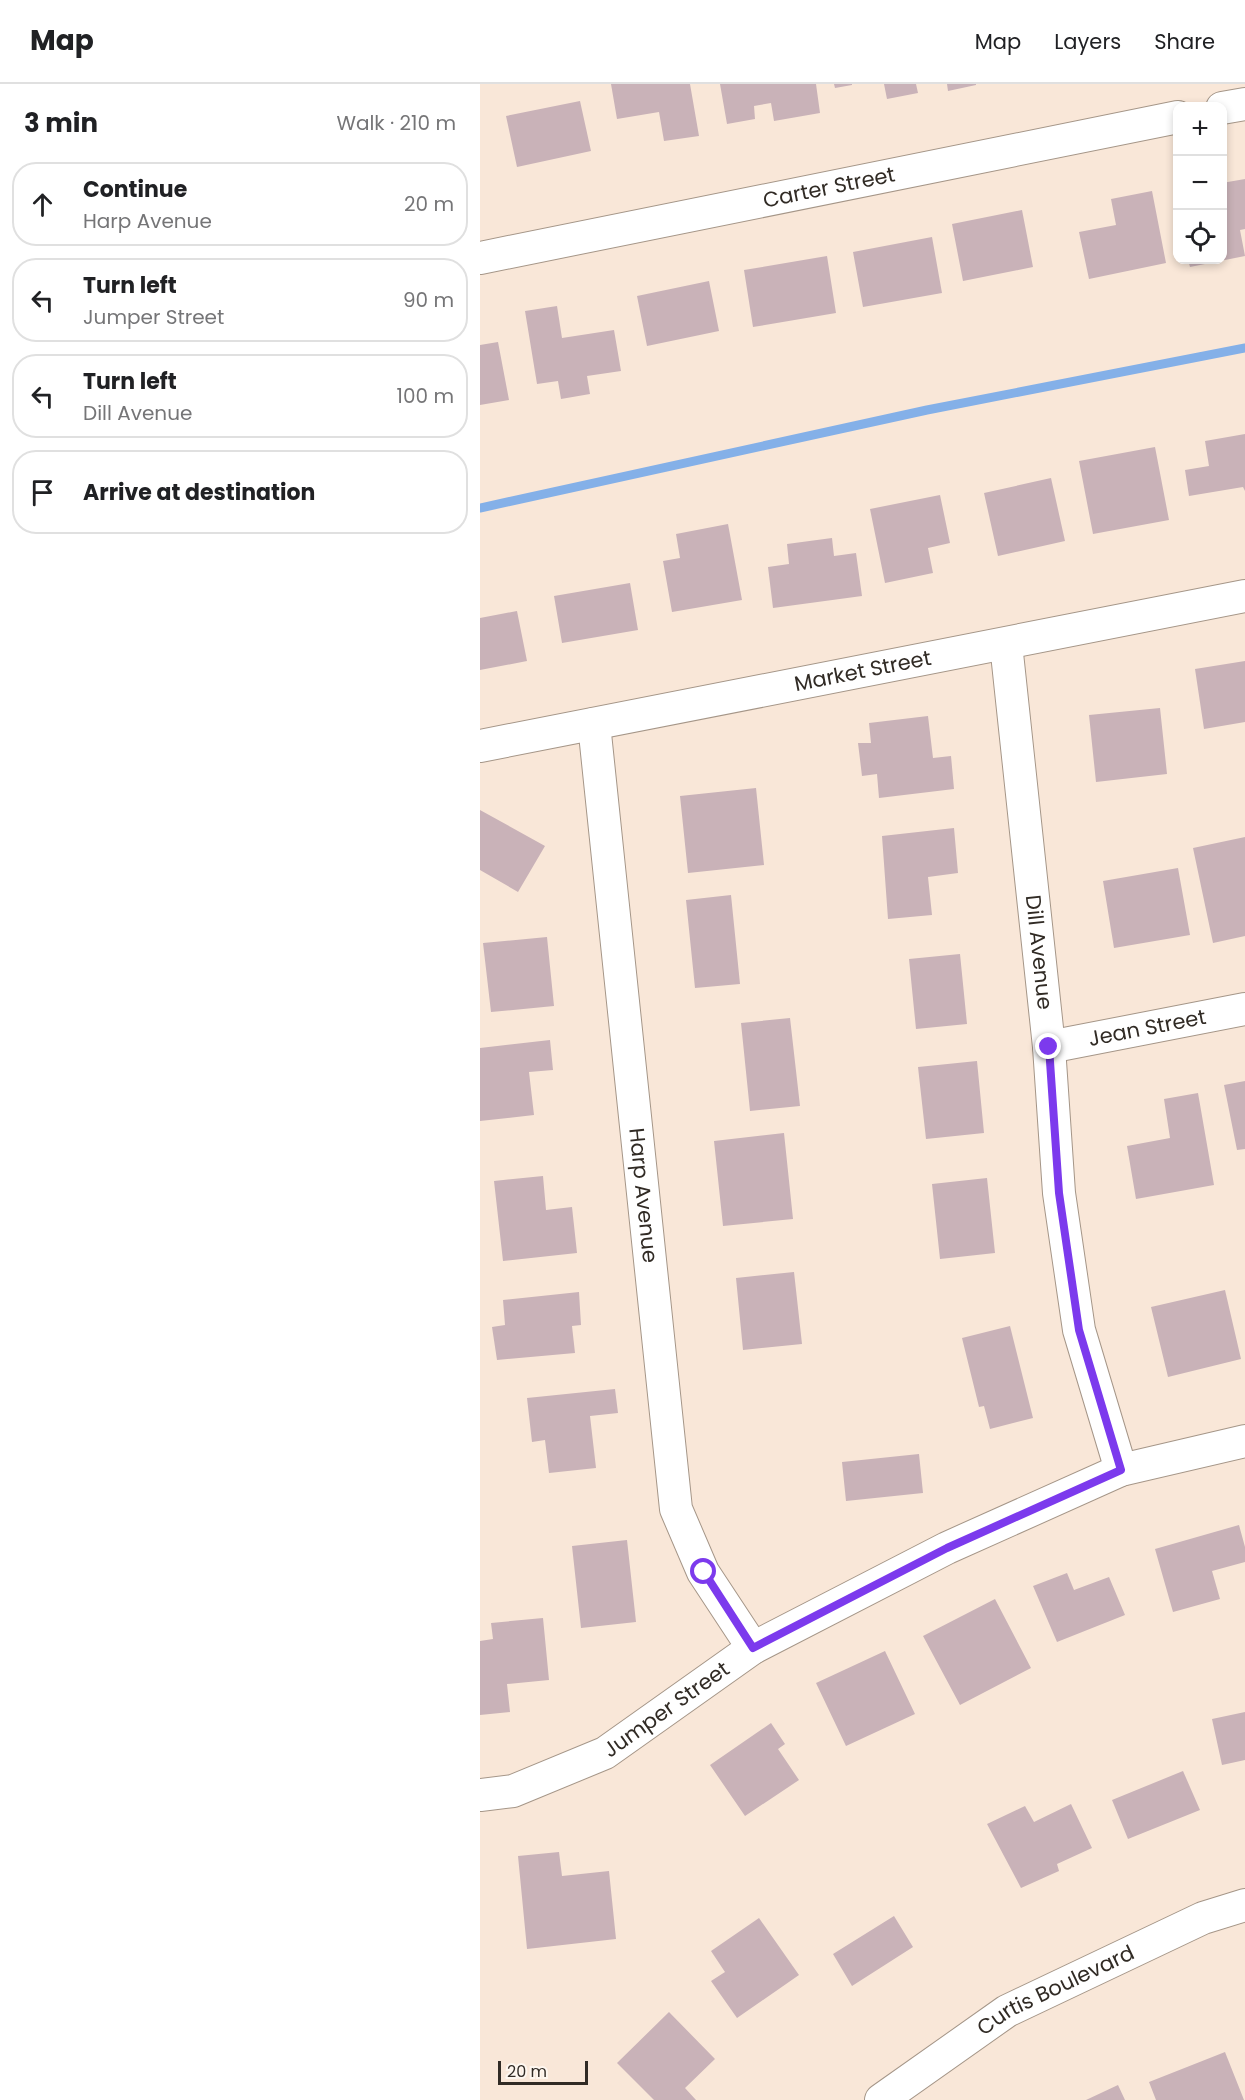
<!DOCTYPE html>
<meta charset="utf-8">
<style>
body{margin:0;font-family:Poppins,sans-serif;background:#f2f2f2;color:#202124}
.controls{position:absolute;right:18px;top:18px;display:grid;overflow:hidden;border-radius:12px;box-shadow:0 3px 9px #0003}
.controls button{width:54px;height:54px;display:grid;place-items:center;padding:0;border:0;border-bottom:2px solid #e0e0e0;background:#fff;color:#202124;font:30px sans-serif}
.scale{position:absolute;left:18px;bottom:15px;width:90px;box-sizing:border-box;padding-left:6px;border:3px solid #312b25;border-top:0;font-size:16px;line-height:21px;white-space:nowrap;color:#312b25;-webkit-text-stroke:4px #fef7f0;paint-order:stroke}
.stop{position:absolute;width:18px;height:18px;margin:-14px;border:4px solid #7c3aed;border-radius:50%;background:#fff}
.stop.end{background:#7c3aed;border-color:#fff;box-shadow:0 2px 6px #0008}
.list{margin:0;padding:0;list-style:none}
h2{display:flex;justify-content:space-between;align-items:center;height:78px;margin:0;padding:0 24px;font-size:26px}
h2 small{font-size:20px;font-weight:400;color:#757577}
.list li{display:grid;grid-template-columns:39px 1fr auto;gap:18px;align-items:center;box-sizing:border-box;height:84px;margin:0 12px 12px;padding:0 12px;border:2px solid #e0e0e0;border-radius:24px}
.list b{display:block;font-size:22px;white-space:nowrap}
.list p{margin:0;font-size:20px;white-space:nowrap;color:#757577}
.list em{font-size:20px;font-style:normal;color:#757577}
.icon{flex:none;width:33px;height:33px;fill:none;stroke:currentColor;stroke-width:2;stroke-linecap:round;stroke-linejoin:round}
.map{position:relative;flex:none;width:765px;height:2016px;overflow:hidden}
header{display:flex;align-items:center;gap:36px;box-sizing:border-box;height:84px;padding:0 30px;background:#fff;border-bottom:2px solid #e0e0e0}
header strong{font-size:28px}
nav{display:flex;gap:33px;margin-inline-start:auto;font-size:21px}
main{display:flex}
aside{flex:1;background:#fff}
.map>svg:first-child{display:block}
.lines{fill:none;stroke-linecap:round;stroke-linejoin:round}
.stream{stroke:#84b0e8;stroke-width:9}
.building{fill:#c9b2b8}
.street-casing{stroke:#a59688;stroke-width:34}
.street{stroke:#fff;stroke-width:32}
.route{stroke:#7c3aed;stroke-width:8}
.labels{text-anchor:middle;stroke-width:4.5;stroke-linejoin:round;paint-order:stroke}
.street-label{font-size:21px;fill:#312b25;stroke:#fef7f0}
</style>
<header>
<strong>Map</strong>
<nav><a>Map</a><a>Layers</a><a>Share</a></nav>
</header>
<main>
<aside>
<h2>3 min<small>Walk · 210 m</small></h2>
<ul class="list">
<li><svg class="icon" aria-label="ahead" viewBox="0 0 24 24"><path d="M12 20V5M6 11l6-6 6 6"/></svg><div><b>Continue</b><p>Harp Avenue</p></div><em>20 m</em></li>
<li><svg class="icon" aria-label="left" viewBox="0 0 24 24"><path d="M17 20v-9H6M10 6l-5 5 5 5"/></svg><div><b>Turn left</b><p>Jumper Street</p></div><em>90 m</em></li>
<li><svg class="icon" aria-label="left" viewBox="0 0 24 24"><path d="M17 20v-9H6M10 6l-5 5 5 5"/></svg><div><b>Turn left</b><p>Dill Avenue</p></div><em>100 m</em></li>
<li><svg class="icon" aria-label="arrive" viewBox="0 0 24 24"><path d="M6 21V4h12l-3 4 3 4H6"/></svg><div><b>Arrive at destination</b></div></li>
</ul>
</aside>
<div class="map">
<svg width="765" height="2016" viewBox="0 0 765 2016">
<rect width="100%" height="100%" fill="#f9e7d8"/>
<g class="lines">
<path class="stream" d="M0,424L447,326L765,264"/>
</g>
<path class="building" d="M131,0H210L219,52L184,57L179,28L137,35Z
M240,0H336L340,29L294,37L291,19L274,22L275,35L247,40Z
M354,0H372V1L355,4Z
M404,0H436L438,9L407,15Z
M467,0H496V1L468,7Z
M100,17L111,67L37,83L26,32Z
M765,95V145L760,146L765,172L710,183L708,176H742V99Z
M672,107L686,179L609,195L599,148L636,141L631,115Z
M542,126L553,183L483,197L472,140Z
M452,153L462,209L383,223L373,168Z
M347,172L356,229L273,243L264,186Z
M229,197L239,247L167,262L157,212Z
M77,222L82,254L134,246L141,287L107,292L110,310L81,315L78,297L57,300L45,227Z
M18,258L29,316L0,321V261Z
M765,350V407L763,403L709,412L705,386L729,382L725,357Z
M675,363L689,436L613,450L599,377Z
M571,394L585,457L518,472L504,409Z
M460,411L470,459L448,464L453,489L405,499L390,425Z
M248,440L262,516L192,528L183,477L200,474L196,450Z
M352,454L354,472L376,469L382,512L293,524L288,483L309,480L307,460Z
M150,499L158,546L82,559L74,512Z
M37,527L47,577L0,586V534Z
M765,577V638L724,645L715,585Z
M680,624L687,690L616,698L609,631Z
M448,632L453,674L471,672L474,705L399,714L397,690L382,692L378,659H391L389,639Z
M276,704L284,781L208,789L200,712Z
M0,726L65,762L38,808L0,786Z
M474,744L478,789L448,793L452,831L408,835L402,752Z
M765,753V852L733,859L713,764Z
M698,784L710,851L634,864L623,797Z
M251,811L260,900L215,904L206,816Z
M67,853L74,922L11,928L3,859Z
M480,870L487,940L436,945L429,875Z
M310,934L320,1022L270,1027L261,939Z
M70,956L73,986L49,988L54,1031L0,1037V964Z
M497,977L504,1049L446,1055L438,983Z
M765,997V1065L757,1066L744,1001Z
M718,1009L734,1101L656,1115L647,1062L690,1054L684,1015Z
M304,1049L313,1135L243,1142L234,1057Z
M63,1092L66,1126L92,1123L97,1169L23,1177L14,1097Z
M507,1094L515,1169L460,1175L452,1100Z
M314,1188L322,1260L263,1266L256,1194Z
M745,1206L761,1275L688,1293L671,1223Z
M99,1208L101,1241L92,1242L95,1269L17,1276L12,1243L25,1241L23,1216Z
M530,1242L553,1334L510,1345L504,1322L499,1323L482,1254Z
M135,1305L138,1329L110,1332L116,1384L69,1389L65,1356L52,1358L47,1314Z
M439,1370L443,1409L366,1417L362,1378Z
M759,1441L765,1463V1478L732,1487L740,1515L693,1528L675,1465Z
M147,1456L156,1538L101,1544L92,1462Z
M587,1489L594,1506L629,1493L645,1531L577,1558L553,1502Z
M515,1515L551,1584L480,1621L443,1552Z
M63,1534L69,1596L27,1600L30,1628L0,1631V1557L13,1555L11,1539Z
M405,1567L435,1630L366,1662L336,1599Z
M765,1628V1676L742,1681L732,1635Z
M291,1639L305,1660L298,1665L319,1696L265,1732L230,1681Z
M703,1687L720,1726L648,1755L632,1716Z
M591,1720L612,1764L577,1780L579,1787L541,1804L507,1740L545,1722L554,1738Z
M79,1768L82,1792L129,1787L136,1855L47,1865L38,1772Z
M414,1832L433,1863L372,1902L353,1870Z
M279,1834L319,1891L257,1934L231,1897L245,1888L231,1867Z
M189,1928L235,1975L205,2004L216,2016H174L137,1979Z
M745,1968L764,2016H676L669,1998Z
M638,2001L645,2016H606Z"/>
<g class="lines">
<defs>
<g id="street">
<path d="M742,24L765,20"/>
<path id="s1" d="M0,174L698,33"/>
<path id="s2" d="M526,560L569,963L579,1109L599,1246L641,1386"/>
<path id="s3" d="M114,640L196,1425L223,1488L273,1564"/>
<path id="s4" d="M0,662L765,512"/>
<path id="s5" d="M569,963L765,925"/>
<path id="s6" d="M0,1711L33,1707L125,1669L273,1564L467,1464L641,1386L765,1357"/>
<path id="s7" d="M401,2016L527,1927L723,1834L765,1821"/>
</g>
</defs>
<use href="#street" class="street-casing"/>
<use href="#street" class="street"/>
</g>
<g class="lines">
<path class="route" d="M224,1488L273,1564L467,1464L641,1386L599,1246L579,1109L569,963"/>
</g>
<g class="labels">
<g class="street-label">
<text dy="7" stroke="none"><textPath href="#s1" startOffset="356">Carter Street</textPath></text>
<text dy="7" stroke="none"><textPath href="#s4" startOffset="390">Market Street</textPath></text>
<text dy="7" stroke="none"><textPath href="#s2" startOffset="310">Dill Avenue</textPath></text>
<text dy="7" stroke="none"><textPath href="#s5" startOffset="100">Jean Street</textPath></text>
<text dy="7" stroke="none"><textPath href="#s3" startOffset="474">Harp Avenue</textPath></text>
<text dy="7" stroke="none"><textPath href="#s6" startOffset="208">Jumper Street</textPath></text>
<text dy="7" stroke="none"><textPath href="#s7" startOffset="207">Curtis Boulevard</textPath></text>
</g>
</g>
</svg>
<div class="controls">
<button>+</button>
<button>−</button>
<button><svg class="icon" aria-label="locate" viewBox="0 0 24 24"><circle cx="12" cy="12" r="6"/><path d="M12 2v4M12 18v4M2 12h4M18 12h4"/></svg></button>
</div>
<div class="scale">20 m</div>
<div class="stop" style="left:224px;top:1488px"></div>
<div class="stop end" style="left:569px;top:963px"></div>
</div>
</main>
